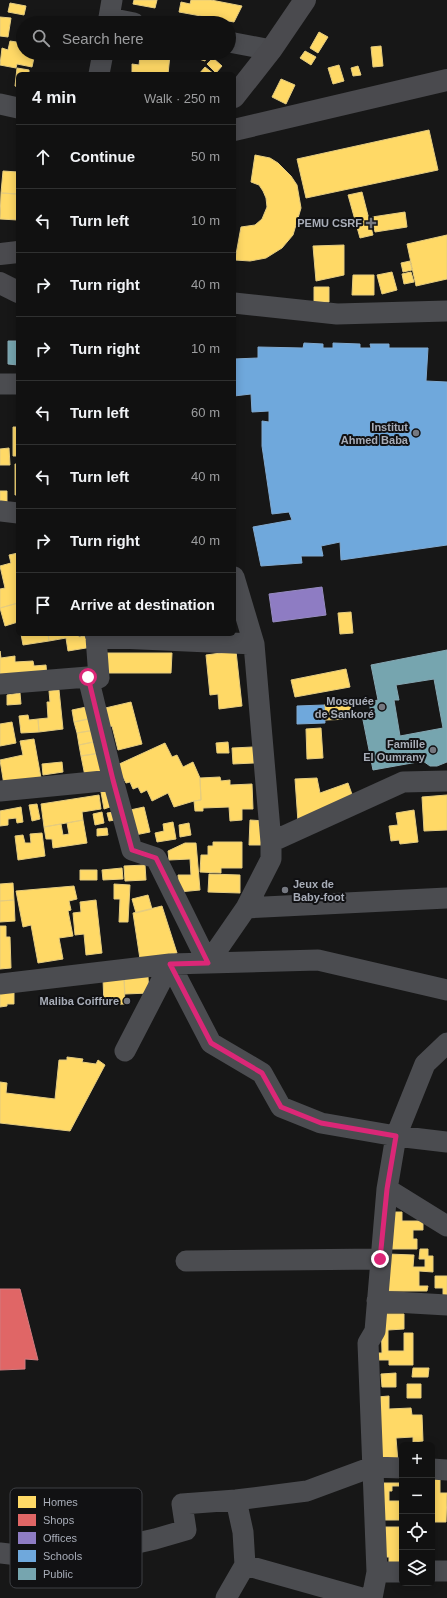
<!DOCTYPE html>
<meta charset="utf-8">
<style>
body{margin:0;font-family:Arial,sans-serif;background:#1e1f1f;color:#f1f3f6}
.controls{position:absolute;right:12px;bottom:12px;display:grid;overflow:hidden;border-radius:6px;box-shadow:0 2px 10px #0003}
.controls button{width:36px;height:36px;display:grid;place-items:center;padding:0;border:0;border-bottom:1px solid #303131;background:#111;color:#f1f3f6;font:20px sans-serif}
.stop{position:absolute;width:12px;height:12px;margin:-9px;border:3px solid #db2777;border-radius:50%;background:#fff}
.stop.end{background:#db2777;border-color:#fff;box-shadow:0 1px 4px #0008}
.list{margin:0;padding:0;list-style:none}
h2{display:flex;justify-content:space-between;align-items:center;height:52px;margin:0;padding:0 16px;font-size:17px}
h2 small{font-size:13px;font-weight:400;color:#9c9d9f}
.list li{display:grid;grid-template-columns:26px 1fr auto;gap:12px;align-items:center;box-sizing:border-box;height:64px;padding:0 16px;border-top:1px solid #303131}
.list b{display:block;font-size:15px;white-space:nowrap}
.list em{font-size:13px;font-style:normal;color:#9c9d9f}
.icon{flex:none;width:22px;height:22px;fill:none;stroke:currentColor;stroke-width:2;stroke-linecap:round;stroke-linejoin:round}
.map{position:relative;flex:none;width:447px;height:1598px;overflow:hidden}
.search{position:absolute;background:#111;box-shadow:0 2px 10px #0003;left:16px;top:16px;width:220px;height:44px;display:flex;align-items:center;gap:10px;box-sizing:border-box;padding:0 14px;border-radius:22px;color:#9c9d9f;font-size:15px}
.panel{position:absolute;background:#111;box-shadow:0 2px 10px #0003;left:16px;top:72px;width:220px;height:564px;border-radius:6px}
.map>svg:first-child{display:block}
.homes{fill:#ffd966;stroke:#e5cc7f}
.shops{fill:#e06666;stroke:#cf7b7f}
.offices{fill:#8e7cc3;stroke:#968bc0}
.schools{fill:#6fa8dc;stroke:#80aad1}
.public{fill:#76a5af;stroke:#85a7b2;fill-rule:evenodd}
.lines{fill:none;stroke-linecap:round;stroke-linejoin:round}
.street{stroke:#4b4c50;stroke-width:21}
.secondary{stroke:#4a4a4e;stroke-width:22}
.route{stroke:#db2777;stroke-width:5}
.poi-dot{fill:#757880;stroke:#111113;stroke-width:1.5}
.labels{text-anchor:middle;stroke-width:4;stroke-linejoin:round;paint-order:stroke}
.poi-label{font-size:11px;font-weight:bold;fill:#a8adb8;stroke:#111113;text-anchor:end}
.key{fill:#111113;stroke:#3e4045;stroke-width:1}
.key-label{font-size:11px;fill:#a8adb8}
</style>
<div class="map">
<svg width="447" height="1598" viewBox="0 0 447 1598">
<rect width="100%" height="100%" fill="#171717"/>
<path class="homes" d="M134,0H157L155,8L133,4Z
M191,0H211L242,6L234,22L179,12L181,2L190,4Z
M10,3L26,6L24,15L8,12Z
M0,17L11,18L8,37L0,36Z
M319,32L328,37L318,53L310,48Z
M10,41L23,43V53H35L32,67L17,64L16,68L0,65L2,48L8,50Z
M381,46L383,66L373,67L371,47Z
M305,51L316,57L311,65L300,58Z
M134,53H177L176,55H170L168,74L132,72V64L139,65L140,57L133,56Z
M194,53H208L205,61L193,57Z
M213,58L222,66L216,73L207,64Z
M339,65L344,81L333,84L328,68Z
M358,66L361,75L353,76L351,68Z
M205,67L214,74H199Z
M17,68L29,70V74H18V87L15,86Z
M281,79L295,85L286,104L272,97Z
M429,130L438,170L306,198L297,159Z
M255,155L270,158L278,163L291,176L297,185L301,208L293,235L282,248L266,258L250,261L235,260L241,227L255,225L262,219L267,207L266,198L263,191L259,185L251,182Z
M3,171L18,172V194L1,193Z
M362,192L373,235L360,238L348,195Z
M1,193L18,194V220L0,219Z
M405,212L407,227L375,232L372,217Z
M447,235V279L416,286L407,244Z
M344,245V275L316,281L313,246Z
M410,261L412,270L403,272L401,263Z
M392,272L397,290L382,294L377,275Z
M411,272L414,282L404,284L402,274Z
M353,275H374V295H352Z
M314,287H329V302H314Z
M13,427H18V456H13Z
M9,448L10,465H0V449Z
M15,464H18V495H15Z
M0,491H7V505H0Z
M18,553V603L0,608V589L5,588L0,566L11,563L9,555Z
M18,603V622L5,626L0,608Z
M351,612L353,633L340,634L338,613Z
M21,634H48L49,641L23,645Z
M48,634H78L79,637L90,635L92,647L68,651L66,638L49,641Z
M0,651L1,658L15,656V662L33,661L34,666L46,665L47,677L0,681Z
M236,651L242,706L219,709L218,694L210,695L206,655Z
M106,653H172L171,673H106Z
M346,669L350,687L295,697L291,680Z
M59,690L63,729L39,732L38,719L48,718L47,702H50L49,691Z
M20,693L21,704L7,705V695Z
M131,702L142,744L118,750L112,726L106,728L101,709Z
M351,703L352,719L325,720L324,705Z
M91,706L93,718L74,722L72,710Z
M28,715L29,720L38,719L39,732L21,733L19,716Z
M93,718L95,730L77,733L74,722Z
M12,722L16,743L0,746V724Z
M321,728L323,758L307,759L306,729Z
M95,730L98,741L79,745L77,733Z
M34,739L41,778L4,785L0,760L23,755L20,741Z
M98,741L100,753L81,756L79,745Z
M228,742L229,753H217L216,743Z
M165,743L172,757L177,755L183,767L193,762L200,778L201,800L194,801L174,807L168,793L152,801L147,790L141,793L138,787L133,789L130,782L126,783L117,765Z
M253,747L254,763L233,764L232,748Z
M100,753L104,772L85,776L81,756Z
M62,762L63,772L43,775L42,764Z
M220,777L221,781L230,780V785L252,784L253,809H242V820L230,821L229,807L203,808V811H195L194,801L201,800L200,778Z
M317,778L320,793L348,783L354,800L298,822L295,779Z
M107,790L110,807L104,809L101,792Z
M99,795L101,809L82,812L83,820L44,827L41,804Z
M447,795V830L424,831L422,797Z
M37,804L40,819L32,821L29,805Z
M21,807L23,822L17,823L16,818L8,819V825L0,826V811Z
M144,807L150,832L135,835L130,810Z
M414,810L418,842L400,844L399,840L391,841L389,826L398,825L396,813Z
M102,812L104,823L95,825L93,814Z
M114,812L115,820L109,821L107,813Z
M83,820L87,843L53,848L52,839H46L44,827L61,824L63,835L69,834L67,823Z
M250,820L266,821L265,845H249Z
M173,822L176,839L157,842L155,833L164,831L163,824Z
M189,823L191,835L180,837L179,825Z
M107,828L108,835L97,836V829Z
M42,833L45,856L18,860L15,836L23,835L25,843H31L30,834Z
M213,842H242V868H221V873L200,872L201,855H208V846H213Z
M185,843H196L200,890L179,892L178,875H191L190,859L169,860L168,851Z
M145,865L146,880L125,881L124,866Z
M122,868L123,879L103,880L102,870Z
M80,870H97V880H80Z
M209,874L240,875V893L208,892Z
M13,883L14,900L0,901V884Z
M114,884L130,885L128,922H119L120,899H114Z
M74,886L77,899L69,901L71,910L68,911L73,936L59,938L63,959L38,963L31,925L23,927L16,891Z
M148,895L152,909L136,913L132,899Z
M14,900L15,921L0,922V901Z
M96,900L102,953L86,955L84,934L75,935L73,913L81,912L80,902Z
M162,906L177,953L140,959L133,913Z
M0,926H6V937H10L11,968L0,969Z
M148,977L149,993L125,994L124,978Z
M124,978L125,1004L104,1005L103,979Z
M0,993H14V1004H7V1006L0,1007Z
M67,1057L83,1059L82,1062L96,1064L98,1060L105,1065L70,1131L0,1123V1082L7,1083L6,1093L55,1099L59,1060H67Z
M391,1212H402V1221H423V1230H413V1239H417V1249H391Z
M420,1249H428V1256H433V1272L419,1271V1286H428L427,1291H388V1254L414,1255L413,1267H425V1259H419Z
M435,1276H447V1296H443V1288H435Z
M381,1314H404V1329L388,1330V1351H404V1333H413V1365H389V1360H377V1353H382Z
M413,1368H429L428,1377H412Z
M396,1373V1387H382L381,1374Z
M407,1384H421V1398H407Z
M389,1396V1409L411,1408L412,1415H422L423,1441L413,1442V1437L396,1438L398,1462L380,1463L377,1397Z
M432,1476H440V1493H447L446,1522H432Z
M382,1483H402V1486H392V1491H389V1501H402V1520H383Z
M383,1527H402V1564H389V1557H383Z"/>
<path class="shops" d="M0,1289H20L38,1360L25,1359V1369L0,1370Z"/>
<path class="offices" d="M322,587L326,615L273,622L269,594Z"/>
<path class="schools" d="M304,343L323,344V348H333V343L360,344V348H371L370,344H389V348H428L426,381L447,382V545L341,560L340,542L321,546L323,556H301L302,563L261,566L253,527L292,520L289,512L272,514L262,446V421L269,422V411L252,412L251,394L234,396V359L258,358V347L303,348Z
M324,705L325,723L297,724V706Z"/>
<path class="public" d="M8,341H18V365L8,364Z
M447,650V762L437,766H430L423,761L373,770L362,715L371,713L369,702L378,700L371,665ZM434,679L443,728L400,736L394,700H399L396,685Z"/>
<g class="lines">
<path class="street" d="M109,18L134,23
M108,23L112,0
M229,42L271,50
M99,74L103,53
M0,104L18,108
M234,303L337,314L447,311
M0,384H18
M0,511L18,513
M95,634L96,637L254,644
M88,677L113,780L132,850L156,858L208,963L246,908L271,859V842L254,644L234,577
M0,684L88,677L99,678L96,637
M0,791L113,780
M271,842L403,782L447,781
M246,908L447,898
M170,964L211,1043L262,1073L281,1107L321,1123L396,1136L447,1142
M0,984L170,964L318,960L447,990
M125,1051L170,964
M387,1189L447,1226
M186,1261L380,1259
M377,1301L447,1305
M432,1469L447,1470
M0,1553L61,1560L155,1539L186,1530L182,1504L236,1500L307,1491L372,1467L402,1468
M245,1565L362,1598
M432,1571H447
M377,1572H402
M226,1598L245,1565L243,1532L236,1500
M372,1598L377,1572L368,1343L375,1331L387,1189L396,1136L425,1064L447,1043"/>
<path class="secondary" d="M234,97L271,50L305,0
M234,130L447,80
M0,254L18,252
M0,283L18,292"/>
</g>
<g class="lines">
<path class="route" d="M88,677L113,780L132,850L156,858L208,963L170,964L211,1043L262,1073L281,1107L321,1123L396,1136L387,1189L380,1259"/>
</g>
<g class="poi-dot">
<path d="M369 217h4v4h4v4h-4v4h-4v-4h-4v-4h4z"/>
<circle cx="416" cy="433" r="4"/>
<circle cx="382" cy="707" r="4"/>
<circle cx="433" cy="750" r="4"/>
<circle cx="285" cy="890" r="4"/>
<circle cx="127" cy="1001" r="4"/>
</g>
<g class="labels">
<g class="poi-label">
<text x="362" y="227">PEMU CSRF</text>
<text x="408" y="431">Institut<tspan x="408" dy="13">Ahmed Baba</tspan></text>
<text x="374" y="705">Mosquée<tspan x="374" dy="13">de Sankoré</tspan></text>
<text x="425" y="748">Famille<tspan x="425" dy="13">El Oumrany</tspan></text>
<text x="293" y="888" text-anchor="start">Jeux de<tspan x="293" dy="13">Baby-foot</tspan></text>
<text x="119" y="1005">Maliba Coiffure</text>
</g>
</g>
<rect x="10" y="1488" width="132" height="100" rx="6" class="key"/>
<rect x="18" y="1496" width="18" height="12" fill="#ffd966"/>
<rect x="18" y="1514" width="18" height="12" fill="#e06666"/>
<rect x="18" y="1532" width="18" height="12" fill="#8e7cc3"/>
<rect x="18" y="1550" width="18" height="12" fill="#6fa8dc"/>
<rect x="18" y="1568" width="18" height="12" fill="#76a5af"/>
<g class="key-label">
<text x="43" y="1506">Homes</text>
<text x="43" y="1524">Shops</text>
<text x="43" y="1542">Offices</text>
<text x="43" y="1560">Schools</text>
<text x="43" y="1578">Public</text>
</g>
</svg>
<div class="controls">
<button>+</button>
<button>−</button>
<button><svg class="icon" aria-label="locate" viewBox="0 0 24 24"><circle cx="12" cy="12" r="6"/><path d="M12 2v4M12 18v4M2 12h4M18 12h4"/></svg></button>
<button><svg class="icon" aria-label="layers" viewBox="0 0 24 24"><path d="M12 4l9 5-9 5-9-5zM3 14l9 5 9-5"/></svg></button>
</div>
<div class="stop" style="left:88px;top:677px"></div>
<div class="stop end" style="left:380px;top:1259px"></div>
<div class="search"><svg class="icon" aria-label="search" viewBox="0 0 24 24"><circle cx="10" cy="10" r="6"/><path d="M15 15l6 6"/></svg>Search here</div>
<section class="panel">
<h2>4 min<small>Walk · 250 m</small></h2>
<ul class="list">
<li><svg class="icon" aria-label="ahead" viewBox="0 0 24 24"><path d="M12 20V5M6 11l6-6 6 6"/></svg><div><b>Continue</b></div><em>50 m</em></li>
<li><svg class="icon" aria-label="left" viewBox="0 0 24 24"><path d="M17 20v-9H6M10 6l-5 5 5 5"/></svg><div><b>Turn left</b></div><em>10 m</em></li>
<li><svg class="icon" aria-label="right" viewBox="0 0 24 24"><path d="M7 20v-9h11M14 6l5 5-5 5"/></svg><div><b>Turn right</b></div><em>40 m</em></li>
<li><svg class="icon" aria-label="right" viewBox="0 0 24 24"><path d="M7 20v-9h11M14 6l5 5-5 5"/></svg><div><b>Turn right</b></div><em>10 m</em></li>
<li><svg class="icon" aria-label="left" viewBox="0 0 24 24"><path d="M17 20v-9H6M10 6l-5 5 5 5"/></svg><div><b>Turn left</b></div><em>60 m</em></li>
<li><svg class="icon" aria-label="left" viewBox="0 0 24 24"><path d="M17 20v-9H6M10 6l-5 5 5 5"/></svg><div><b>Turn left</b></div><em>40 m</em></li>
<li><svg class="icon" aria-label="right" viewBox="0 0 24 24"><path d="M7 20v-9h11M14 6l5 5-5 5"/></svg><div><b>Turn right</b></div><em>40 m</em></li>
<li><svg class="icon" aria-label="arrive" viewBox="0 0 24 24"><path d="M6 21V4h12l-3 4 3 4H6"/></svg><div><b>Arrive at destination</b></div></li>
</ul>
</section>
</div>
